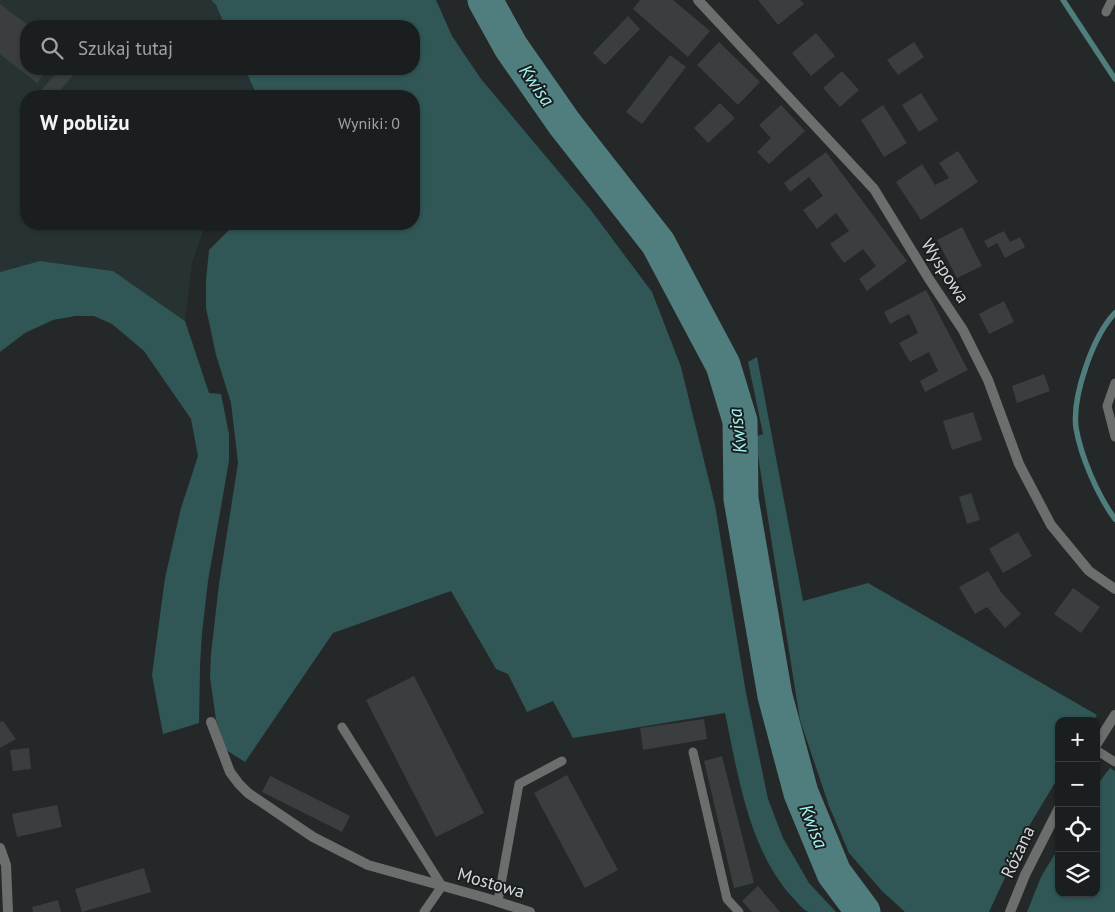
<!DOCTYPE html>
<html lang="pl">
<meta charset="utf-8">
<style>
body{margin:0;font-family:"PT Sans",sans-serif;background:#242727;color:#f1f3f6}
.controls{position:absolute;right:15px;bottom:15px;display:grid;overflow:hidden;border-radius:10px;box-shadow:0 1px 4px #0004}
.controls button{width:45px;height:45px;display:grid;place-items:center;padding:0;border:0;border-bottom:1px solid #393c3c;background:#1b1e1e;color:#f1f3f6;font:25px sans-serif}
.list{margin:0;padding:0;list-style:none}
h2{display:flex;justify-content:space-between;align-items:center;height:65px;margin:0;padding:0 20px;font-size:21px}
h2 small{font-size:16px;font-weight:400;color:#a0a2a4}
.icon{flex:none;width:28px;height:28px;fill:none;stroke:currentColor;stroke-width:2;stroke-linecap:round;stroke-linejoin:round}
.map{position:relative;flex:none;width:1115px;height:912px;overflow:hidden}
.search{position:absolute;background:#1b1e1e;box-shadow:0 1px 4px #0004;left:20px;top:20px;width:400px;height:55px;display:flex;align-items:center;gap:12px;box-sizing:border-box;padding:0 18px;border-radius:20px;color:#a0a2a4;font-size:19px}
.panel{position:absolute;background:#1b1e1e;box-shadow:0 1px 4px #0004;left:20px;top:90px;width:400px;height:140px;border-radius:20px}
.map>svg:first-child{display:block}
.built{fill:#273333}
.green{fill:#305656}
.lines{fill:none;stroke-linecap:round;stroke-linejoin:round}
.stream{stroke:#507d7d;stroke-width:5.5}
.river{stroke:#507d7d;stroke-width:35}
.building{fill:#3a3e3e}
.service{stroke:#6c6e6e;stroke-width:9}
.minor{stroke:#6c6e6e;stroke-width:10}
.tertiary{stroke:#6c6e6e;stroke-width:10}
.labels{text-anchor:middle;stroke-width:4;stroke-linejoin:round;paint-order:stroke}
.street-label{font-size:18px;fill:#d5d8d8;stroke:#1a1e1e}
.water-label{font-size:19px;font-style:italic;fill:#a2f3f4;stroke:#1a1e1e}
</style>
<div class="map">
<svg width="1115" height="912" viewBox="0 0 1115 912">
<rect width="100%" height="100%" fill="#242828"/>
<path class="built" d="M0,0H211L216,5L225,26H26V69H245L257,96H26V224H208L203,231L192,263L185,321L113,271L40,261L0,272Z"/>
<path class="green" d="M211,0H436L452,36L481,79L590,209L652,292L681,367L715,505L746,693L768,799L783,838L809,883L836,912C828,912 817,912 809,912C803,911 797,901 792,897C748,848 738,774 725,713L573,738L553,701L527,712L508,674L496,669L451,591L333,633L245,762L226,750L216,720L210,677L211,654L219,584L238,463L231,403L216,355L206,308V280L209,250L235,224H414V96H257L245,69H414V26H225L216,5Z
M40,261L113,271L185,321L209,393L221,394L229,434V461L208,581L202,633L200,666L199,723L163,734L152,675L165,578L181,508L198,456L191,419L144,351L112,324L94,316H75L53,320L25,333L0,352V272Z
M757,357L803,601L868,583L1097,715L1093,721H1059V776L1028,828L989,912H905L882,891L849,853L829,806L800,720L755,437L763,434L748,362Z
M1110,768L1115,771V912H1027L1041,877L1059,847V893H1096V786Z"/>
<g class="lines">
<path class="stream" d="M1063,0L1115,79
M1115,313C1093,336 1072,396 1076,428C1081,457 1098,496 1115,519"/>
<path class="river" d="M485,0L511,47L564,123L658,243L723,365L740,421L741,499L775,696L801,793L834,873L863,912"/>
</g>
<path class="building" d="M640,0H673L710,31L688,57L633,9Z
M758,0H800L804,4L778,25Z
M0,4L29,26H26V69H48L37,83L0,54Z
M628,16L640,29L605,65L593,53Z
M816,33L835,56L811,76L792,53Z
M719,42L760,82L738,105L697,65Z
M914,42L924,57L898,75L887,60Z
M670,55L686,67L642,124L626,112Z
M60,69H79L55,96H36Z
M842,71L859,90L840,107L823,88Z
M921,93L938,120L919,132L902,105Z
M720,103L735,118L708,143L694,128Z
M781,105L805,131L769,164L757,152L771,138L759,125Z
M883,105L907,143L884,157L861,120Z
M958,151L978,182L921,220L896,182L922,164L935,185L949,178L939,163Z
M826,152L907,261L867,291L859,279L876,266L863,249L844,263L830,244L849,231L836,213L817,229L803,210L823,196L809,177L790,192L784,183Z
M962,227L982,266L957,278L937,240Z
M1004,231L1010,242L1020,237L1025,247L1005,258L997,243L988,248L984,241Z
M926,290L968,370L925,392L920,381L938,371L929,352L910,362L899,343L918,333L909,314L890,324L884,312Z
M1004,301L1014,322L989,334L979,314Z
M1044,374L1050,391L1017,403L1012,386Z
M973,412L982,440L952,450L943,421Z
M971,493L980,520L967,524L959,497Z
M1018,532L1032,556L1003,573L989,549Z
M988,571L1001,592L1021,614L1005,628L987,607L975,614L959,587Z
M1073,588L1100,607L1081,633L1054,614Z
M414,676L484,813L436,837L366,700Z
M704,719L707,739L643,750L640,728Z
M3,721L16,739L0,748V722Z
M29,748L31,769L13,771L10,750Z
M722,756L754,883L734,888L704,761Z
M567,775L618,870L585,888L534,793Z
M270,776L350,816L342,832L262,792Z
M57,805L62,827L17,837L12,814Z
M144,868L151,892L82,912L75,889Z
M758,886L780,912H752L742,901Z
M58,900L61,912H33L32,907Z"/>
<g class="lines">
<path class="service" d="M1106,12L1112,0
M1115,383L1107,406L1115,437
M342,727L442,886L424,912
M1096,750L1115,762
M693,752L727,899L739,912
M498,901L519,784L562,761"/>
<path class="minor" d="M698,0L874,189L929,279L963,330L988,380L1019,464L1051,525L1089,571L1115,589
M211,722L230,772L239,784L248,793L313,837L368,865L486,898L530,912
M0,848L6,865L8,912"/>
<path class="tertiary" d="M1096,745L1115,715
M1010,912L1025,875L1059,808"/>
</g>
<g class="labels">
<g class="street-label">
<text transform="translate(945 271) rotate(57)" y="6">Wyspowa</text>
<text transform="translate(1018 852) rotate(-65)" y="6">Różana</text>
<text transform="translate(491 883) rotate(16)" y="6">Mostowa</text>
</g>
<g class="water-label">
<text transform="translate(537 85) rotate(55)" y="7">Kwisa</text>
<text transform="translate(737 431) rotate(-97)" y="7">Kwisa</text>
<text transform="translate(814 826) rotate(68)" y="7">Kwisa</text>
</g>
</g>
</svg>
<div class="controls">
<button>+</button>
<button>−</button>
<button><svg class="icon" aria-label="locate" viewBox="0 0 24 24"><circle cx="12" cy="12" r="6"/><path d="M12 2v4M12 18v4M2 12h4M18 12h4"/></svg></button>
<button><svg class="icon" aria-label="layers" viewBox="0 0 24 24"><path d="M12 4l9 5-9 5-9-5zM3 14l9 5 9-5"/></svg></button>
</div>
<div class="search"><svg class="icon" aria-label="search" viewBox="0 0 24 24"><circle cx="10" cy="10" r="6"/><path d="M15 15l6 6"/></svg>Szukaj tutaj</div>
<section class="panel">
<h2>W pobliżu<small>Wyniki: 0</small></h2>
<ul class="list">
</ul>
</section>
</div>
